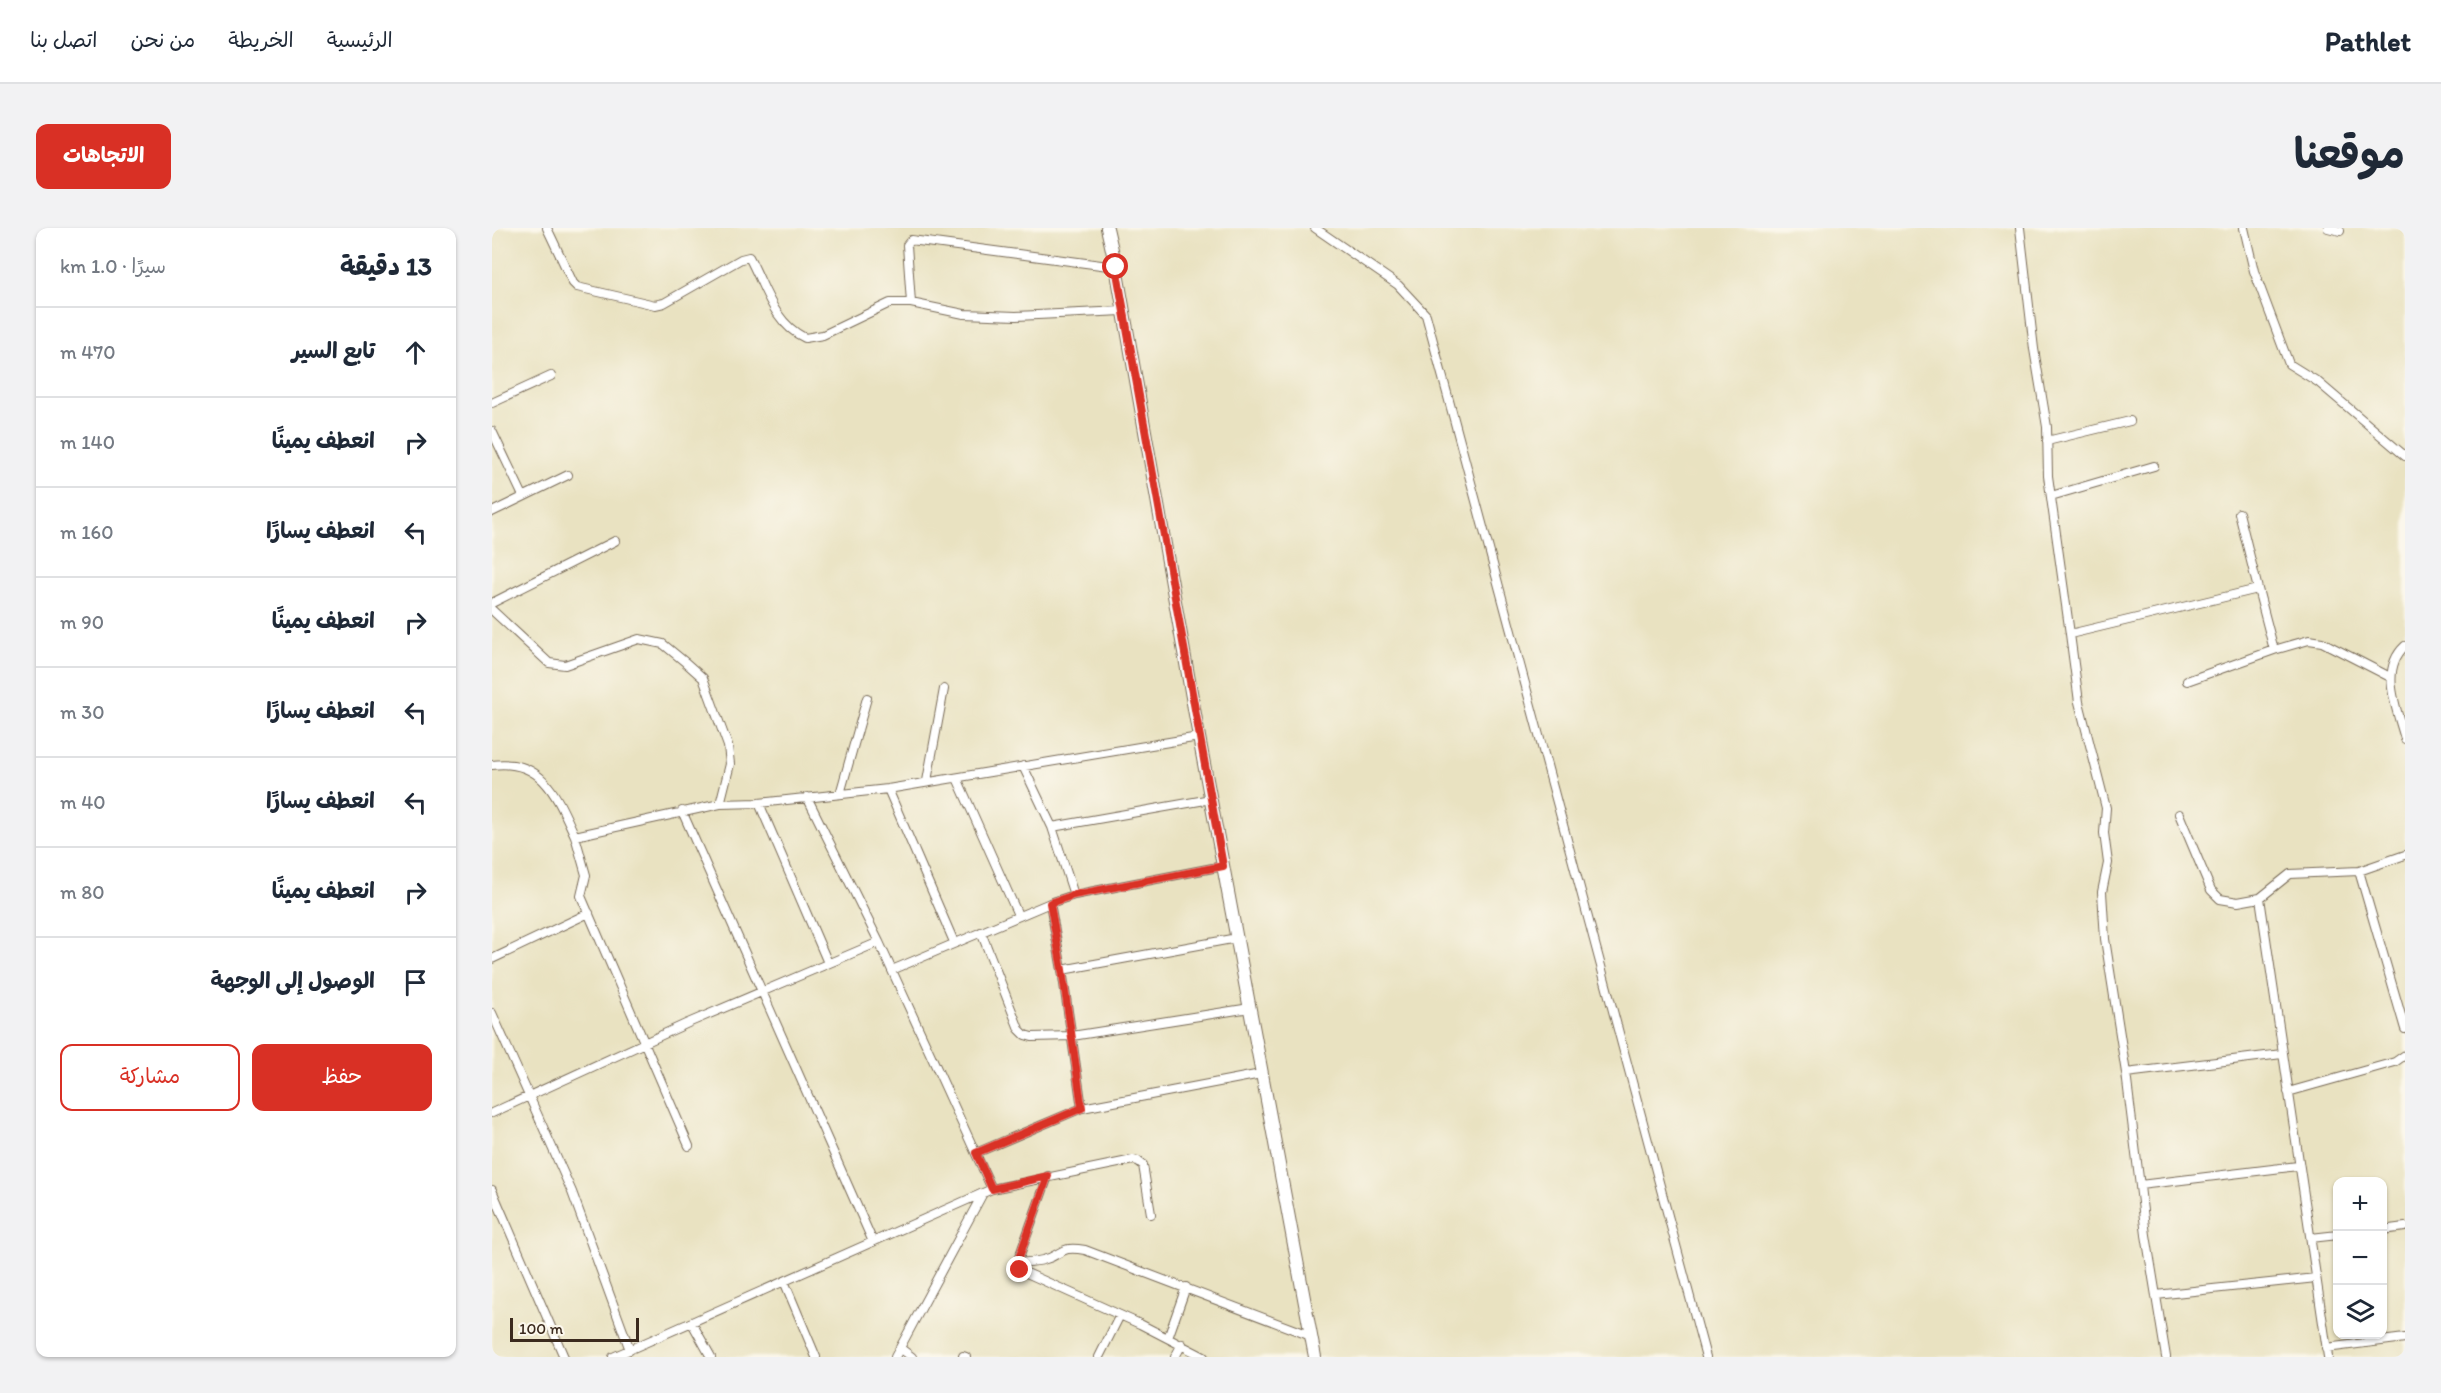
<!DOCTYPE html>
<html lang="ar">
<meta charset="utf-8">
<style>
body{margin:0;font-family:Itim,"Playpen Sans Arabic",sans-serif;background:#f2f2f3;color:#1f2937;direction:rtl}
.controls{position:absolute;right:18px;bottom:18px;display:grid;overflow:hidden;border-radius:12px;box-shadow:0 2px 4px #0004}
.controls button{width:54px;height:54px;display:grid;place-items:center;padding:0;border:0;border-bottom:2px solid #e0e1e3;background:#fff;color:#1f2937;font:30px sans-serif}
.scale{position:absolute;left:18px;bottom:15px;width:129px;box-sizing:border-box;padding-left:6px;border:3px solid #3b2a1e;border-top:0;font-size:16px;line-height:21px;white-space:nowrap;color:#3b2a1e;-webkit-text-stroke:4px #fbf7ec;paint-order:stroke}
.stop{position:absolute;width:18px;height:18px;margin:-14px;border:4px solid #d93025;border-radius:50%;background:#fff}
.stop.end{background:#d93025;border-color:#fff;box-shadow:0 2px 6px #0008}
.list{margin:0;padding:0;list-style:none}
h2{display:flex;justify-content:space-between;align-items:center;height:78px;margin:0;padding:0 24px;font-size:26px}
h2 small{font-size:20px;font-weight:400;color:#747a83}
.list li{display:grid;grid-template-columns:39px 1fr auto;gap:18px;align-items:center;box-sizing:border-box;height:90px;padding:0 24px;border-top:2px solid #e0e1e3}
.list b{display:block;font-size:22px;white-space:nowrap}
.list em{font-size:20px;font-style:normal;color:#747a83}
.actions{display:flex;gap:12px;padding:18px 24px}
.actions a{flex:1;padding:14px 0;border:2px solid #d93025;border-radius:12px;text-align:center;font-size:21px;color:#d93025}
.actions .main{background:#d93025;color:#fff}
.icon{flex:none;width:33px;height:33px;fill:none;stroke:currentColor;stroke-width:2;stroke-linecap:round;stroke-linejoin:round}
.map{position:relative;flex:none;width:1913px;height:1129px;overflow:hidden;direction:ltr;border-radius:12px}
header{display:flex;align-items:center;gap:36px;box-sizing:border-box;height:84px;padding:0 30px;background:#fff;border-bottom:2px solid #e0e1e3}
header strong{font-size:28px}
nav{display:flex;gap:33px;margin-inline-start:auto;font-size:21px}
.intro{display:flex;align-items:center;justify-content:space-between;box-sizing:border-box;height:144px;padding:0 36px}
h1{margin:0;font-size:42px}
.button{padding:15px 27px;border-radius:12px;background:#d93025;color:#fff;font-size:21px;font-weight:700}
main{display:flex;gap:36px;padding:0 36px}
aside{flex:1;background:#fff;border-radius:12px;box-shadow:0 2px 4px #0004}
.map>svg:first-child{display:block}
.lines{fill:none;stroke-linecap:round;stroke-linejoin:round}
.street-casing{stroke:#786a57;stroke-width:10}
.secondary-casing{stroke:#786a57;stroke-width:14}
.street{stroke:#fff;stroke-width:8}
.secondary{stroke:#fff;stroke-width:12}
.route{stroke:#d93025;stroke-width:8}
</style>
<header>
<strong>Pathlet</strong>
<nav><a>الرئيسية</a><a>الخريطة</a><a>من نحن</a><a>اتصل بنا</a></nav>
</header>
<div class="intro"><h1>موقعنا</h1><a class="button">الاتجاهات</a></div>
<main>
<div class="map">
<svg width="1913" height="1129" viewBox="0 0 1913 1129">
<rect width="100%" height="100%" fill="#fbf7ec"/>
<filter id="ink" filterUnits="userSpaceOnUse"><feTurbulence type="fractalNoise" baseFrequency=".0167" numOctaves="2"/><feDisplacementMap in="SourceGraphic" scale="12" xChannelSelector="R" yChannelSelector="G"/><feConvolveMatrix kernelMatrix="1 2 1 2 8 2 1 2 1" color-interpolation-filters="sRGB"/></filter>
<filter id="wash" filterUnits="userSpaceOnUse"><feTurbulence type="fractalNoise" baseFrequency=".008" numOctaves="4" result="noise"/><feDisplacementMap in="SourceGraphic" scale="24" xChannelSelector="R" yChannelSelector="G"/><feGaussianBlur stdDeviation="1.35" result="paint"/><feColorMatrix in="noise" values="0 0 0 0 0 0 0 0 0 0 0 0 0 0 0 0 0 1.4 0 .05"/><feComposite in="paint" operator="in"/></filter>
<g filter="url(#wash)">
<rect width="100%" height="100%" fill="#e9e2c1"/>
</g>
<g filter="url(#ink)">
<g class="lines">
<defs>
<path id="street" d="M55,0L81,55L85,59L163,77L172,75L249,31L257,29C273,58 281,95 313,110L331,107L398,75H419L472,86L524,88L631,83
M823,0L906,57L934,87L1214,1129
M1528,0L1542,121L1555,199L1556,248L1578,406L1766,361L1747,285
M1752,0L1762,43L1797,136L1826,154L1913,228
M1836,0L1848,3
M419,75L415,17L419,12L624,39
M0,175L59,148
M0,203L31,268
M1555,213L1638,193
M1559,268L1662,238
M0,284L76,247
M1766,361L1782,422L1817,412L1830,414L1898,449
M0,375L123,313
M0,382L57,435L73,437L147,411L171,416L193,434L211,450L236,518L238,536L228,576
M1578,406L1587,474L1614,580L1612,605L1616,635L1610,664L1613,711L1634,845L1654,1007L1674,1129
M1913,418C1887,442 1905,481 1913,511
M1695,453L1782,422
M0,537C51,530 65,569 83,608L228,576L267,575L396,561L707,509
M531,538L560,599L582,667
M465,550L526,687
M435,553L452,461
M396,561L462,714
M348,566L375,470
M315,569L387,714L500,961
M267,575L336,735
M190,583L381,1014
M1687,586L1719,662L1728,671L1746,674L1768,670L1798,646L1867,643L1913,627
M560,599L719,571
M83,608L94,647L89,668L197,918
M1867,643L1913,801
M1768,670L1836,1129
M558,675L570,742L590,880
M489,704L527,801L533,807L540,809L580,808L758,780
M0,731L97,685
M400,742L558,675L582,667L731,638
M570,742L745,710
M0,785L80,964L138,1122
M1634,845L1790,826
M1796,864L1903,834L1913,827
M0,885L196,795L387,714
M484,925L590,880L769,846
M556,948L525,1035C534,1034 543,1034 551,1032C572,1027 566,1017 593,1022L819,1108
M1648,957L1806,938
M0,962L72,1129
M1890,1002L1913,999
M1819,1010L1846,1007
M525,1035L528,1042L648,1096L712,1129
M292,1053L324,1129
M1664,1067L1824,1050
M200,1095L219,1129
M676,1110L694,1059
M408,1120L420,1129
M1834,1120L1913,1110
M471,1128L474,1129
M121,1129L500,961L641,932L646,933L651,937L659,986
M403,1129L490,967
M607,1129L628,1087
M683,1129L690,1116"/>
<path id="secondary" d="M615,0L624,39L707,509L823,1129"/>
</defs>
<use href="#street" class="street-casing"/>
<use href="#secondary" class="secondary-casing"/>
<use href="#street" class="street"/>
<use href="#secondary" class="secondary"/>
</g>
</g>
<g class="lines" filter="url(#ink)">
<path class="route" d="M528,1042L525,1035L556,948L500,961L484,925L590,880L570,742L558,675L582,667L731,638L624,39"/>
</g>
</svg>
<div class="controls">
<button>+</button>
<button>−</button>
<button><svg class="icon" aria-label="layers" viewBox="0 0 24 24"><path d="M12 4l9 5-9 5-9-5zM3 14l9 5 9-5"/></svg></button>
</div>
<div class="scale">100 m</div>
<div class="stop" style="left:624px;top:39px"></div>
<div class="stop end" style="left:528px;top:1042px"></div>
</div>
<aside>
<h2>13 دقيقة<small>سيرًا · 1.0 km</small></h2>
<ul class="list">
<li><svg class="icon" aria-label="ahead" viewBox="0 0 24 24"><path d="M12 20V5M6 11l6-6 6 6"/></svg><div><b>تابع السير</b></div><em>470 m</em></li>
<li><svg class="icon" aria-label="right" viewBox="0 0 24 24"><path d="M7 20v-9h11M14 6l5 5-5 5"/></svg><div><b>انعطف يمينًا</b></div><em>140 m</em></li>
<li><svg class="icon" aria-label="left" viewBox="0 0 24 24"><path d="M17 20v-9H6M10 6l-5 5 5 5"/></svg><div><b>انعطف يسارًا</b></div><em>160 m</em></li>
<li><svg class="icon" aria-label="right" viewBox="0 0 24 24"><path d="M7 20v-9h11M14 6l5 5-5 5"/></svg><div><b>انعطف يمينًا</b></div><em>90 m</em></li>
<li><svg class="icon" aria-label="left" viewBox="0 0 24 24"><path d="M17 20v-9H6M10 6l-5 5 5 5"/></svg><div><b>انعطف يسارًا</b></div><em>30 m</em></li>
<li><svg class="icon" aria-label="left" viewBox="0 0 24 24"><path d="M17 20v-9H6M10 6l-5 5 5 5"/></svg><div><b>انعطف يسارًا</b></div><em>40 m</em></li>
<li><svg class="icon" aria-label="right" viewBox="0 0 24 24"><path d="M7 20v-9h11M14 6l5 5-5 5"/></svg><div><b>انعطف يمينًا</b></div><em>80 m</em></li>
<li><svg class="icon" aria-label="arrive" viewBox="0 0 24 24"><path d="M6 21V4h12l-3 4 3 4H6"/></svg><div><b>الوصول إلى الوجهة</b></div></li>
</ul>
<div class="actions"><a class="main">حفظ</a><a>مشاركة</a></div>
</aside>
</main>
